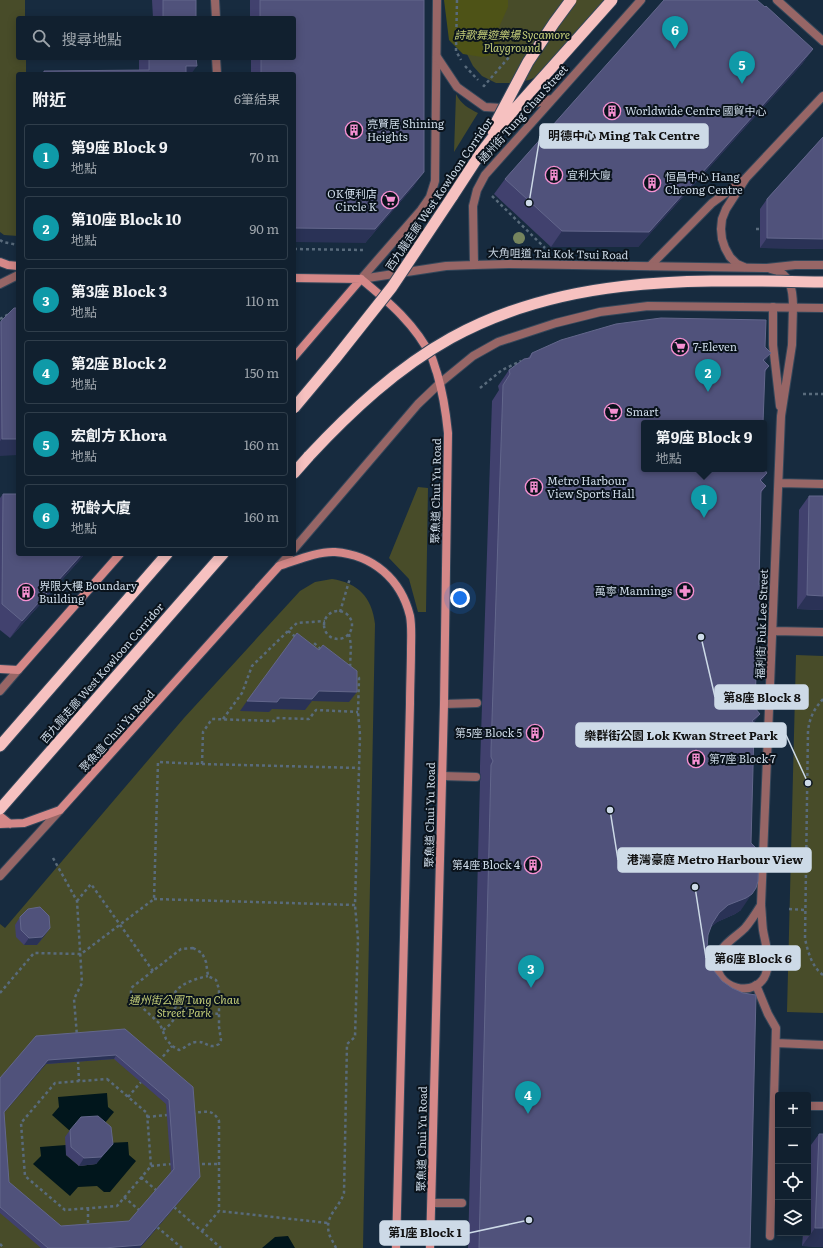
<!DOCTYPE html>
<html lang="zh-TW">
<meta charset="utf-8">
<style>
body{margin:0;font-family:Literata,"Noto Sans TC",serif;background:#1a2837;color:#f1f3f6}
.controls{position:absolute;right:12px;bottom:12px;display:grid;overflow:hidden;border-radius:4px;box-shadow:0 2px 10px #0003}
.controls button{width:36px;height:36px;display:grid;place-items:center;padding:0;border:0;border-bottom:1px solid #303e4b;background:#11202f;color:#f1f3f6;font:20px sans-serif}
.you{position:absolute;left:460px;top:598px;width:14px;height:14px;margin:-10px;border:3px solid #fff;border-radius:50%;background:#1a73e8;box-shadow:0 0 0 6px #1a73e833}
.badge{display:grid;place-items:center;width:26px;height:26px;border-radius:50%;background:#f590d1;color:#fff;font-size:13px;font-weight:700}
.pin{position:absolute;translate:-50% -33px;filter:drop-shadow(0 1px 2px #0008)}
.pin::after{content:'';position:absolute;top:21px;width:14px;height:12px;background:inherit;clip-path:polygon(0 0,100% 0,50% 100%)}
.popup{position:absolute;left:641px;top:420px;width:126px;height:52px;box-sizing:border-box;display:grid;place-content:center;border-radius:4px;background:#11202f;filter:drop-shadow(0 1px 3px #0005);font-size:13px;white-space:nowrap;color:#9ca3aa}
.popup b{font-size:15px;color:#f1f3f6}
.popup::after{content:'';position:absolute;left:50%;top:100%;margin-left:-8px;border:8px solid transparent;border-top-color:#11202f}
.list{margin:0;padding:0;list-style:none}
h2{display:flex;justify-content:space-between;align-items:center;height:52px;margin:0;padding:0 16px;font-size:17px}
h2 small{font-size:13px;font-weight:400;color:#9ca3aa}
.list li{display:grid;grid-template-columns:26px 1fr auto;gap:12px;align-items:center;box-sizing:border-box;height:64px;margin:0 8px 8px;padding:0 8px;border:1px solid #303e4b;border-radius:4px}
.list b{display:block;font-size:15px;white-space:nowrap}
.list p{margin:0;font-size:13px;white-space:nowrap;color:#9ca3aa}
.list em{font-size:13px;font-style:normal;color:#9ca3aa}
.icon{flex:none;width:22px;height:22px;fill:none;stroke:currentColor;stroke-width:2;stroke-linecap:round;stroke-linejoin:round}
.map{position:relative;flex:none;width:823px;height:1248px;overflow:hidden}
.search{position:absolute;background:#11202f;box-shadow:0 2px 10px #0003;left:16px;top:16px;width:280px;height:44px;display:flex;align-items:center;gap:10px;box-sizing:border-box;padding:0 14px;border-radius:4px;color:#9ca3aa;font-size:15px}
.panel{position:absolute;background:#11202f;box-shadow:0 2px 10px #0003;left:16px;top:72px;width:280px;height:484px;border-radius:4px}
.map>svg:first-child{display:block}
.green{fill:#484c29}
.forest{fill:#4e5317}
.water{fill:#01161c}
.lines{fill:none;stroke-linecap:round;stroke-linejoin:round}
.service-casing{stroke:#34475a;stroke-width:10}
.pedestrian-casing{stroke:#34475a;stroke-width:10}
.minor-casing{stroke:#34475a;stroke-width:10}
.tertiary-casing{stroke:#34475a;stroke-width:10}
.secondary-casing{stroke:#34475a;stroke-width:10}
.trunk-casing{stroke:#34475a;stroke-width:13}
.path{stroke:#596b7c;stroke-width:2.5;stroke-dasharray:3 3;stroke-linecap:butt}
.service{stroke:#976666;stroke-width:8}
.pedestrian{stroke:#976666;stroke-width:8}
.minor{stroke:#976666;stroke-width:8}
.tertiary{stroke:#976666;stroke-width:8}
.secondary{stroke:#d58888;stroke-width:8}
.trunk{stroke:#f6c1c0;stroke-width:11}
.trunk-bridge-casing{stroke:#34475a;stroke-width:13;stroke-linecap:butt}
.trunk-bridge{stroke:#f6c1c0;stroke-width:11}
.tree{fill:#76855e}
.wall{fill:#41416e;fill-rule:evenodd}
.shaded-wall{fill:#2a3256}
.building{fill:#50527b;stroke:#63678c;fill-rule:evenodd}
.labels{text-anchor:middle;stroke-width:4;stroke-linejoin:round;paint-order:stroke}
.park-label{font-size:11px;font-style:italic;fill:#c4ce78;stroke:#0a131c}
.poi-label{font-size:11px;fill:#cddae7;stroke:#0a131c;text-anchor:start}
.street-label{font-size:11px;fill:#cddae7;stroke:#0a131c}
.leader{fill:none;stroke:#cddae7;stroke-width:1.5}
.callout-dot{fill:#cddae7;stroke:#0a131c;stroke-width:1.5}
.callout{fill:#cddae7;stroke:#cddae7;stroke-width:1.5}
.callout-label{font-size:12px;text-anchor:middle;font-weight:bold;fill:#111}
</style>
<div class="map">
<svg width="823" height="1248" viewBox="0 0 823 1248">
<rect width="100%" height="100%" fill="#172b3f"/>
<path class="green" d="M0,0H25V18H18V58H26V74H18V236L4,235L0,232Z
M465,0H609L543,74L529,80L511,83H496L482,76L473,66L465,50Z
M456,94C461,104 468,108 478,113L454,152Z
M418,487L428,488L426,612H418L409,579L389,558Z
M332,579C358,583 372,597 375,624L363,1248H0V924L5,928L184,718L300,591L315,582Z
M796,655L823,656V1013L787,1012Z"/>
<path class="forest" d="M444,0H508V7L496,34L501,53L482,57L463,54L449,40Z"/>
<path class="water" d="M107,1093L108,1107L114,1112L100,1129L70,1131L52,1115L59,1107L58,1097Z
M128,1142L129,1155L136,1161L110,1192H104L97,1186L78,1187L70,1196L33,1164L41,1156L40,1147L66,1145V1155L79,1166L96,1164L107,1143Z
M288,1236L295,1248H262L275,1237Z"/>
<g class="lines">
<defs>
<path id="service" d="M442,776L476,777
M0,876L60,810
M756,985L768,1014L776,1028L770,1236
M776,1043L823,1045
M808,1106H823"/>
<path id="pedestrian" d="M444,704L477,703
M432,1203H462"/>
<path id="minor" d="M777,0L823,41
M650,266L712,203L742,181
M744,267L737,264L730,257L725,248L722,239L721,229L722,219L726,209L746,178L823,96
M361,279L421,210L430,197L435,181L437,0
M773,307V345L780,406
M779,483L823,484
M773,631L823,632
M761,905C756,913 751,921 745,928C736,937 722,944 718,957C709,989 760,1002 767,970C770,957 765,942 763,930C762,922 762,914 761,905L781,416L792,345L793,307"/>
<path id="tertiary" d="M215,0L216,18
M437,57L457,87L485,107L517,109L551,99
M216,58L217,74
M474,265L473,206L477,190L485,175L641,0
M771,269C791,273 793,290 793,307
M361,279L446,266L474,265L509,264L767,268L795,265H823
M0,284L18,275
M294,549L418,404L440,383L473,356L498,342L556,323L600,312L648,306L823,308
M279,566L290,554
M0,691L18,670"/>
<path id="secondary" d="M0,262L8,265L18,266
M294,278L361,279
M361,279C389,302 416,325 432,358C434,363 435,368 437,373C443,393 446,413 448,433L444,704L430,1248
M294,357L361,279
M0,669L18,670L120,554
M0,816L10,824
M0,824L24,823L60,810L279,566C295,561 318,551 335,552C373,555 401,579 410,616C412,627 411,639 411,650C411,668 410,686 410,704L396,1248"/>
<path id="trunk" d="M452,197L480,154
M294,473L309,456
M0,746L167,554
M0,809L223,554"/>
</defs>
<use href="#service" class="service-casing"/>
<use href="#pedestrian" class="pedestrian-casing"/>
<use href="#minor" class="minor-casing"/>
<use href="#tertiary" class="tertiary-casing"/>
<use href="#secondary" class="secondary-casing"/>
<use href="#trunk" class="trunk-casing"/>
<path class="path" d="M457,0L456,51L461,60
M465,66L478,80
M483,85L484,86L510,56
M492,196L545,248
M756,229H760
M0,240L3,242L18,245
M294,249L365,250
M0,319L9,314
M480,388L502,370L521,361
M803,394H823
M324 625a14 14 0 1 1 28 0a14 14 0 1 1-28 0Z
M340,612L350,578
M288,631L297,638
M349,634L351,645L350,668
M311,648L314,643L323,651
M823,699C814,709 810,717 808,730L805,939C808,952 812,967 823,975
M223,719L242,693L252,666L288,631L297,623L325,621
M202,764L360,768
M53,858L77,901L82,983L74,999L77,1036
M154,899L355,905L360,735L358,712L359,678L355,675
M77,901L91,884L153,971
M789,909L805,910
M193,948L202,953L206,962L208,976L216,980L219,989V1027L221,1040L219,1044C208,1050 207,1041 197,1042C189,1042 186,1048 179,1050L172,1046L166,1039L160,1024L131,997V988L181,949Z
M0,993L34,953L81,954L154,899L158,762L202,764L203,732L212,719L274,721L276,718L309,719L316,710L358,712
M174,1006L218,1014
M163,1030C170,1025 176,1020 175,1010C175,1005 172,1000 174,995C177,984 198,978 208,976
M78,1061L79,1081
M159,1061L172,1046
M107,1079L147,1113L151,1166L117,1206L65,1210L25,1176L21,1123L55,1083Z
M128,1097L141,1082
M192,1113C204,1112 213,1108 219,1121V1211
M147,1117L167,1115
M196,1164H219
M151,1166L171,1164
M141,1177L156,1190
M124,1197L139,1210
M174,1207L221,1248
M88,1208V1227
M157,1227L182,1248
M202,1231L219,1211L328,1223
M0,1244L4,1248
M336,1248C334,1243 330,1238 329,1233C324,1216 340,1207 344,1193L347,1044L355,1037L358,939L355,905"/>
<use href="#service" class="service"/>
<use href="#pedestrian" class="pedestrian"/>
<use href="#minor" class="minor"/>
<use href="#tertiary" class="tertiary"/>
<use href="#secondary" class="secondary"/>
<use href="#trunk" class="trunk"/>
<defs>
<path id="trunk-bridge" d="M492,130L528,62L554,23L571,0
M480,154L513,111L612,0
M294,408L335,359L392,287L452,197
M309,456C351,411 397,368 451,338C567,274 695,280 823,282"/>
</defs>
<use href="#trunk-bridge" class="trunk-bridge-casing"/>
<use href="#trunk-bridge" class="trunk-bridge"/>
</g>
<circle class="tree" cx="519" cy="238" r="6"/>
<path class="wall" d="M152,0H196V18H153Z
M250,0H424L414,186L365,243L294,74H251V58H294V18H250Z
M813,49L802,64L638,247H551L494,194L505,179Z
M139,58H196L191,74H42L44,71L139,70Z
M823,137V249L760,248V209L767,199Z
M18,308L0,456V322L1,321Z
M532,353L765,362L769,366L765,372L644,423L767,473L761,482L766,486L761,493L759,585L765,592L759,600L758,614L755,708L760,714L754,722V733L741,910L735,914L717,922L711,927L708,935L707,948L750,1248H468L480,781L481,777L480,773V766L492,401L499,390L498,386L509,370L528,358Z
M3,494L85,554L10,638L0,630V498Z
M809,496L823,610L797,609L799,510Z
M20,917L50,928L45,935L37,945H24L16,937L15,925Z
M125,1029L193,1087L197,1181L140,1248H41L0,1213V1078ZM114,1059L166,1104L171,1172L129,1221L61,1226L9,1182L4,1113L46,1064Z
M70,1130L107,1151L96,1164L79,1166L66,1155L65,1137Z
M819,1134H823V1247L802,1246L803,1233H808V1149Z"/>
<path class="shaded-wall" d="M813,49L802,64L638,247H551L562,231Z
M186,66H197L191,74H181Z
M424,172L414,186L365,243L294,242V228Z
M767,238L823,239V249L760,248Z
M771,353L760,369L763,360Z
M2,439H18V455L0,456V441Z
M767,473L756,489L760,480Z
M82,554H85L10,638L22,621Z
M765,592L754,608L758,599Z
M807,595L823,596V610L797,609Z
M764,605L752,622L758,611Z
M319,691L357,692L349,702L312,701L305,710L272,709L269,712L240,711L247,701L280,698Z
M760,714L749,730L752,721Z
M756,888L741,910L735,914L717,922L708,929L719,913L728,905Z
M50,928L45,935L37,945H24L29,938Z
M116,1055L114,1059L46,1064L1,1116L48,1060Z
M113,1144L107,1151L96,1164L79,1166L84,1158Z
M200,1177L140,1248H104Z
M815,1228H823V1247L802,1246Z"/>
<path class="building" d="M163,0H196V18H163Z
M260,0H424V172L375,229L294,228V74H261V58H294V18H260Z
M664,0H757L765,7L766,6L813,49L649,232L562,231L505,179Z
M149,58H196L197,66H186V74H44V71L149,70Z
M823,137V239L767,238V199Z
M14,308H18V439H2L1,321Z
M661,318L766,320L765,347L771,353L763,360L769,366L765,370L763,423H644V469H764L767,473L760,480L766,486L761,491L759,585L765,592L758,599L764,605L758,611L755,708L760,714L752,721L759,727L754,731L751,843L759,851L758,881L756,888L752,894L746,898L728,905L719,913L712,924L708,935L707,948L708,960L714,971L722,981L732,988L743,993L756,995L750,1248H479L491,765L493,761L491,757V750L503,385L510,374L509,370L524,359L530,358L532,353L561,340L616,324Z
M3,494H18V554H82L22,621L2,604Z
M809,496H823V596L807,595Z
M297,633L319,650L323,645L357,671V692L319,691L312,699L280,698L277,702L247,701Z
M40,907L49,916L50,928L42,937L29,938L21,930L20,917L28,909Z
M125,1029L193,1087L200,1177L141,1245L104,1248H48L0,1207V1078L36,1036ZM116,1055L169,1100L174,1169L129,1221L61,1226L9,1182L4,1112L48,1060Z
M98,1116L111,1127L113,1144L101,1157L84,1158L71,1147L70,1130L81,1117Z
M819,1134H823V1228H815Z"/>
<defs>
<symbol id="building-ring" viewBox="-11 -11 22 22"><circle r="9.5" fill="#0a131c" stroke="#f590d1" stroke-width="1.5"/><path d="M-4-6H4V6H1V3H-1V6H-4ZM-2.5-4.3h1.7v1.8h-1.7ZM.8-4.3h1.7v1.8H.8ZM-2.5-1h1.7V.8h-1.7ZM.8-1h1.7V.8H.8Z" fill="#f590d1"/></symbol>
<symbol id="supermarket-ring" viewBox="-11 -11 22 22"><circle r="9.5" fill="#0a131c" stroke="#f590d1" stroke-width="1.5"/><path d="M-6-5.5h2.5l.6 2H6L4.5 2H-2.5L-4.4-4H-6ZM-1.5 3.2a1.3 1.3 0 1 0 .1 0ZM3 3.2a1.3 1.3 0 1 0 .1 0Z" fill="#f590d1"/></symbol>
<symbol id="pharmacy-ring" viewBox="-11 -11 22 22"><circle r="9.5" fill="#0a131c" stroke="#f590d1" stroke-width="1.5"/><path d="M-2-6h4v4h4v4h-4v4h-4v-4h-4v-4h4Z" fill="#f590d1"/></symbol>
</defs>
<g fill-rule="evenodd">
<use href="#building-ring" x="602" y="101" width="20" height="20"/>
<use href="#building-ring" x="344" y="120" width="20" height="20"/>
<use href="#building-ring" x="544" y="165" width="20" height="20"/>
<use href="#building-ring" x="642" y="173" width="20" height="20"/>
<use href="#supermarket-ring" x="380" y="190" width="20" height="20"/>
<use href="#supermarket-ring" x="670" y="337" width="20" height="20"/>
<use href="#supermarket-ring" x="603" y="402" width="20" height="20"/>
<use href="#building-ring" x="524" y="477" width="20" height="20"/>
<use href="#pharmacy-ring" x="675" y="581" width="20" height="20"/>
<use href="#building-ring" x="16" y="582" width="20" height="20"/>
<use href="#building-ring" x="525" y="723" width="20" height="20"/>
<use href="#building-ring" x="686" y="749" width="20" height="20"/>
<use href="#building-ring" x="523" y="855" width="20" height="20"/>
</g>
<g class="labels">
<g class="park-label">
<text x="512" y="39">詩歌舞遊樂場 Sycamore<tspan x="512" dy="13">Playground</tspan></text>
<text x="184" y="1004">通州街公園 Tung Chau<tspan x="184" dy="13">Street Park</tspan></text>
</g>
<g class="poi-label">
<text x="625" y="115">Worldwide Centre 國貿中心</text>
<text x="367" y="128">亮賢居 Shining<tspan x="367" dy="13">Heights</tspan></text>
<text x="567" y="179">宜利大廈</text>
<text x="665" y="181">恒昌中心 Hang<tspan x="665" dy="13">Cheong Centre</tspan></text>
<text x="377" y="198" text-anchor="end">OK便利店<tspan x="377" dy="13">Circle K</tspan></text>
<text x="693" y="351">7-Eleven</text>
<text x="626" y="416">Smart</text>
<text x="547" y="485">Metro Harbour<tspan x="547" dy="13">View Sports Hall</tspan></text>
<text x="39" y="590">界限大樓 Boundary<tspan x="39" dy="13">Building</tspan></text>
<text x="672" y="595" text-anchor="end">萬寧 Mannings</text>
<text x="522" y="737" text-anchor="end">第5座 Block 5</text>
<text x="709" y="763">第7座 Block 7</text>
<text x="520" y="869" text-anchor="end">第4座 Block 4</text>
</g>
<g class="street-label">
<text transform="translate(523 114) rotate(-48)" y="4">通州街 Tung Chau Street</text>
<text transform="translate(439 194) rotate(-56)" y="4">西九龍走廊 West Kowloon Corridor</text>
<text transform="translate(558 254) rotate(1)" y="4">大角咀道 Tai Kok Tsui Road</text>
<text transform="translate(436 491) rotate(-89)" y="4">聚魚道 Chui Yu Road</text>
<text transform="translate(762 624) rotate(-88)" y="4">福利街 Fuk Lee Street</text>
<text transform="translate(102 673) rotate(-49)" y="4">西九龍走廊 West Kowloon Corridor</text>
<text transform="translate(117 731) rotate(-48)" y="4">聚魚道 Chui Yu Road</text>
<text transform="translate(430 815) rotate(-89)" y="4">聚魚道 Chui Yu Road</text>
<text transform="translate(422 1139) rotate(-89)" y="4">聚魚道 Chui Yu Road</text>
</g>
</g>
<path class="leader" d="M529 203L540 136M701 637L715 697M808 783L786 735M610 810L618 860M695 887L706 958M529 1220L469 1233"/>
<g class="callout-dot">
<circle cx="529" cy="203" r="4"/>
<circle cx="701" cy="637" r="4"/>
<circle cx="808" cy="783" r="4"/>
<circle cx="610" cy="810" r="4"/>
<circle cx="695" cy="887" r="4"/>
<circle cx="529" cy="1220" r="4"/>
</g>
<g class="callout">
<rect x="540" y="124" width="168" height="24" rx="4"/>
<rect x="715" y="685" width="93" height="24" rx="4"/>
<rect x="576" y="723" width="210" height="24" rx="4"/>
<rect x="618" y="848" width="193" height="24" rx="4"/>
<rect x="706" y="946" width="94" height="24" rx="4"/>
<rect x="380" y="1221" width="89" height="24" rx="4"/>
</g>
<g class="callout-label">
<text x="624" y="140">明德中心 Ming Tak Centre</text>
<text x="762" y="702">第8座 Block 8</text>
<text x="681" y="740">樂群街公園 Lok Kwan Street Park</text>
<text x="715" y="864">港灣豪庭 Metro Harbour View</text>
<text x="753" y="963">第6座 Block 6</text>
<text x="425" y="1237">第1座 Block 1</text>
</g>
</svg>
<div class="controls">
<button>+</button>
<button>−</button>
<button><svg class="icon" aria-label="locate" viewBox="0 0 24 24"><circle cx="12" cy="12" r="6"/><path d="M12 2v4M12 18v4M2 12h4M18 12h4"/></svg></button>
<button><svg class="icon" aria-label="layers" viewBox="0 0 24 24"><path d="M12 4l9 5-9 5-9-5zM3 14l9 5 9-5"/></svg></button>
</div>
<div class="you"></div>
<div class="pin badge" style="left:704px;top:518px;background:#0f9aa8">1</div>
<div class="popup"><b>第9座 Block 9</b>地點</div>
<div class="pin badge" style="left:708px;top:392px;background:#0f9aa8">2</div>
<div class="pin badge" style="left:531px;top:988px;background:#0f9aa8">3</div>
<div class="pin badge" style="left:528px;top:1114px;background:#0f9aa8">4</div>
<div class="pin badge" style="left:742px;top:84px;background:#0f9aa8">5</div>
<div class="pin badge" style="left:675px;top:49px;background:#0f9aa8">6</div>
<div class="search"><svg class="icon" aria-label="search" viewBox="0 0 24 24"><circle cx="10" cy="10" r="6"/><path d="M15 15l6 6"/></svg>搜尋地點</div>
<section class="panel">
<h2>附近<small>6筆結果</small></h2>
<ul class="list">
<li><span class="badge" style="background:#0f9aa8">1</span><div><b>第9座 Block 9</b><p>地點</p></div><em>70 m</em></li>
<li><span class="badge" style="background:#0f9aa8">2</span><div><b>第10座 Block 10</b><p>地點</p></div><em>90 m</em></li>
<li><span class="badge" style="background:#0f9aa8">3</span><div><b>第3座 Block 3</b><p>地點</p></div><em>110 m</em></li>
<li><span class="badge" style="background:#0f9aa8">4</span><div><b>第2座 Block 2</b><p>地點</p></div><em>150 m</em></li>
<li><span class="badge" style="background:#0f9aa8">5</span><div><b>宏創方 Khora</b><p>地點</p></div><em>160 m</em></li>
<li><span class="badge" style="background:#0f9aa8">6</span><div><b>祝齡大廈</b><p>地點</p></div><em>160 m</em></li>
</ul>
</section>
</div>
